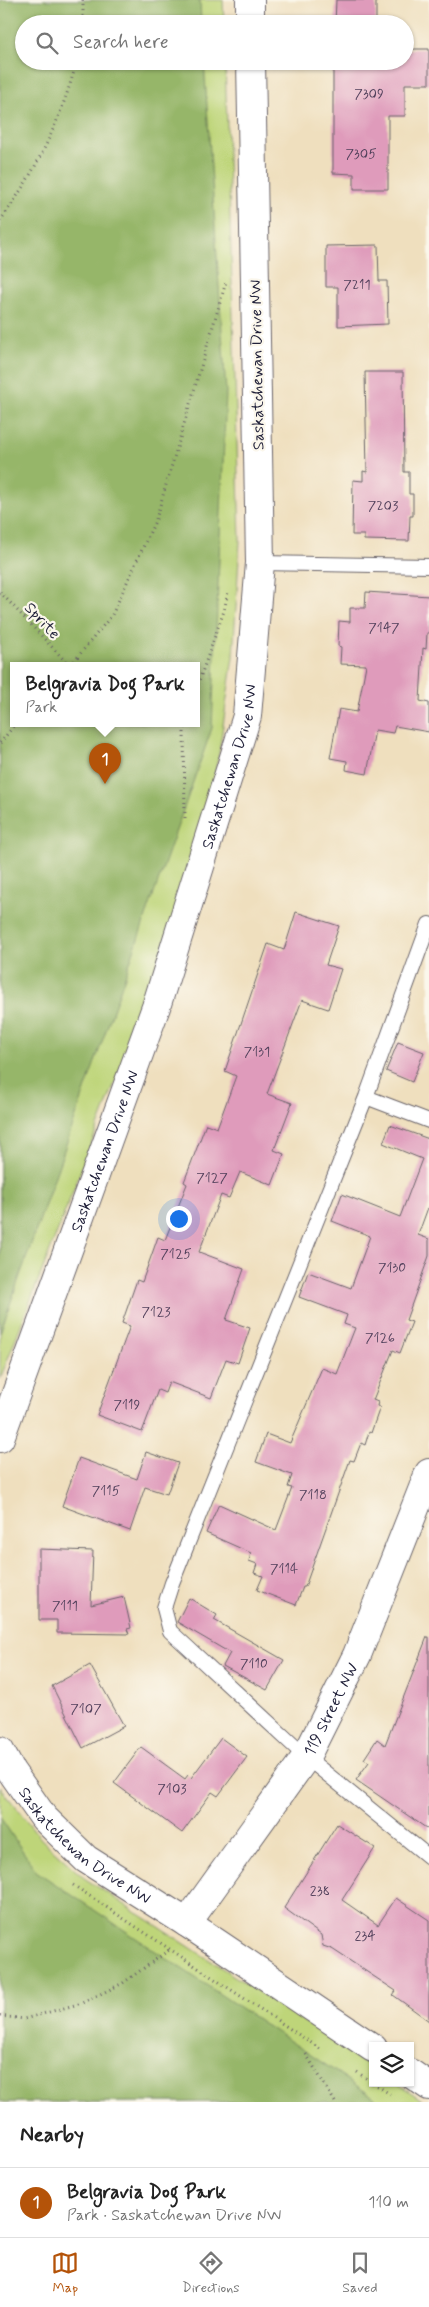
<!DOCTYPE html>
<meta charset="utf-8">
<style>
body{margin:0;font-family:Mynerve,sans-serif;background:#f2f2f2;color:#222}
.controls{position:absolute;right:15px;bottom:15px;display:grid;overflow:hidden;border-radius:0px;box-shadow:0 1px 4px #0004}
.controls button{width:45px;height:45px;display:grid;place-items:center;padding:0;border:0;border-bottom:1px solid #e0e0e0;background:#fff;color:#222;font:25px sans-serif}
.you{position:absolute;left:178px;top:1218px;width:18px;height:18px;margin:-12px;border:4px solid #fff;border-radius:50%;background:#1a73e8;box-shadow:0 0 0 8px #1a73e833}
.badge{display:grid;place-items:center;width:32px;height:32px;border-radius:50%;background:#b45309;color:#fff;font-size:16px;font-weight:700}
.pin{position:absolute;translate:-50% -41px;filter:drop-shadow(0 1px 2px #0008)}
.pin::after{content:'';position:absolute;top:26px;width:18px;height:15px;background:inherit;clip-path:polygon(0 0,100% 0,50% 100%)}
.popup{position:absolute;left:10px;top:662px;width:190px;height:65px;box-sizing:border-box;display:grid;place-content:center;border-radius:0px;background:#fff;filter:drop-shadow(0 1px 4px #0005);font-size:16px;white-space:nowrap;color:#767676}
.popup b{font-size:19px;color:#222}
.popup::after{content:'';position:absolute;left:50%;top:100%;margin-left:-10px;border:10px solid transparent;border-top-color:#fff}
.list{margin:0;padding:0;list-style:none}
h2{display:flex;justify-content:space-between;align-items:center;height:65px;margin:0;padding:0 20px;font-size:21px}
h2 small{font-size:16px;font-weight:400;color:#767676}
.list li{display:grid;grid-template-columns:32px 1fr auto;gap:15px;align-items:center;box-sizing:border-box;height:70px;padding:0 20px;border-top:1px solid #e0e0e0}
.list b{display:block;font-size:19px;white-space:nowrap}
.list p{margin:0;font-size:16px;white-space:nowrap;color:#767676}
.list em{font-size:16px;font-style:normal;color:#767676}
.icon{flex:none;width:28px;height:28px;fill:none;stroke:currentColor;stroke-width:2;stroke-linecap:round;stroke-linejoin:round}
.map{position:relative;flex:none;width:429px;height:2102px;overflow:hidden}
.search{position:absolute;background:#fff;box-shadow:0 1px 4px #0004;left:15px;right:15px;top:15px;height:55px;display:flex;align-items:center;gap:12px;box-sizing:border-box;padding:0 18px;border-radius:28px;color:#767676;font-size:19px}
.sheet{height:135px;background:#fff}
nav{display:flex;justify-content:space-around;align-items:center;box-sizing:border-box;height:70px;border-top:1px solid #e0e0e0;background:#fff;font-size:14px;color:#767676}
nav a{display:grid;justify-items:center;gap:2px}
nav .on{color:#b45309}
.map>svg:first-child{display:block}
.green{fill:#bed579;stroke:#707c5a}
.forest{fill:#96b669;stroke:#5c6c52;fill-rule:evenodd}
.building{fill:#df9bbb}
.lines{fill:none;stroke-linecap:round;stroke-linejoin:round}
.lane-casing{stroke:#6a6469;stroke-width:16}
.street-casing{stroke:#6a6469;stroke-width:30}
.path{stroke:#6a6469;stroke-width:3;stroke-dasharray:1 4;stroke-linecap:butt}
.lane{stroke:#fff;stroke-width:14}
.street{stroke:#fff;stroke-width:28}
.labels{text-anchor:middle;stroke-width:4.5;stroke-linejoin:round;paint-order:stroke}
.number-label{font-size:14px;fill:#51405b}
.street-label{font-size:16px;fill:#22223b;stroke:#fbf7ec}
</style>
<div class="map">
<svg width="429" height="2102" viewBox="0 0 429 2102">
<rect width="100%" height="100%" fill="#fbf7ec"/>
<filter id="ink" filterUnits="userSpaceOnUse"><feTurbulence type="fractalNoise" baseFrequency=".02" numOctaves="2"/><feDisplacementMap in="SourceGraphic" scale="10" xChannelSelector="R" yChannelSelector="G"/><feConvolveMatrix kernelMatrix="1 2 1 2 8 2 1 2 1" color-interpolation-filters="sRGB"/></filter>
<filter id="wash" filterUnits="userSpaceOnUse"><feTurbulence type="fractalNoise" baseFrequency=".0096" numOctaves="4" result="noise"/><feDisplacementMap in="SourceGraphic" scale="20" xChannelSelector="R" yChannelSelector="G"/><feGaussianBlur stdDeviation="1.12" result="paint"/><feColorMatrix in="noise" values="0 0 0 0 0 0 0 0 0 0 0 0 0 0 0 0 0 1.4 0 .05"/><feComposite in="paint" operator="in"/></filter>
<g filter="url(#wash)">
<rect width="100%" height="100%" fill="#efdfbe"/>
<path class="green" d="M185,0H223L224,24H186Z
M188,61H225L240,540L233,657L219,753L210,796L165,954L0,1379V722L196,723Z
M0,1787L41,1839L84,1878L355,2055L373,2067V2083H397L425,2102H0Z"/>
<path class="forest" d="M0,0H200L201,24H24V61H204L226,392L212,728L0,1333ZM14,665H196V723H14Z
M0,1817L36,1871L381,2102H0Z"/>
<g id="blocks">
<path class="building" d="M336,0H376V24H335Z
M405,49H429V84H405V116H388V189H354V174L333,173V61H405Z
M378,245L379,281H387L388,324L338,326V287H326V246Z
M365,372H403L404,472H409V494H413V516H410L409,541L364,540V535H352L353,480L363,481V471L367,472Z
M366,592L429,596V633H427L426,649L423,648L420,701L429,703V732L395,726L393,733L375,730L367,774L346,770L347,761L330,758L339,709L357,712L366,665L340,664L341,647L338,646L339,621L350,622V608H365Z
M296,912L339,926L326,965L341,969L328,1009L302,1000L267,1094L292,1103L274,1150L284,1154L272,1185L240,1172L229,1198L221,1195L199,1252L244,1269L226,1320L250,1328L238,1363L226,1359L211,1398L169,1382L165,1393L158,1390L142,1432L97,1415L130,1326L122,1323L137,1280L142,1282L158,1237L165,1240L187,1184L184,1182L206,1124L217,1128L236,1076L225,1071L268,944L284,950Z
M398,1042L424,1052L412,1082L386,1071Z
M390,1125L429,1139V1205L418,1235L429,1239V1256L406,1320L412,1322L400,1353L393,1350L373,1400L378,1402L377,1406L380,1407L371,1433L369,1432L365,1445L361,1443L354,1461L350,1460L305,1587H303L296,1605L257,1590L263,1576L254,1573L257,1564L249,1561L251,1553L206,1533L219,1504L276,1530L292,1488L288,1487L292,1475L256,1462L266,1434L290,1443L322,1368L337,1374L355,1328L344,1324L347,1315L299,1297L308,1272L351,1288L370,1236L332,1221L342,1194L400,1217L422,1159L383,1143Z
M146,1452L178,1463L167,1494L145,1487L130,1531L62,1506L79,1458L137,1479Z
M39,1549L93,1551L91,1605L124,1597L131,1628L127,1629L129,1634L57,1633V1620H39Z
M189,1598L217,1615L214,1620L284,1660L267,1690L223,1666L230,1653L177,1622Z
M427,1637H429V1830L356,1780L369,1762L364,1759L377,1739L385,1745Z
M90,1665L124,1726L83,1748L52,1686Z
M221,1738L247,1757L218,1796L212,1792L182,1833L114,1783L141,1747L185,1779L188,1775L191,1778Z
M337,1824L375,1848L342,1900L378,1925L396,1898L429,1920V2021L393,1995L396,1991L332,1949L323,1946L321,1935L284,1908Z"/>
</g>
</g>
<g filter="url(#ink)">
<use href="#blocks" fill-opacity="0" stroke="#6a6469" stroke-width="1"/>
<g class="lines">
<defs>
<path id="lane" d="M260,563L429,566
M429,924L366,1097L172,1583L164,1608L170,1631L306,1757L429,1857
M366,1097L429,1121"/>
<g id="street">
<path d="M250,0V24"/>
<path id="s1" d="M0,1438L156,1007L247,716L260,563L251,61"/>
<path id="s2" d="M0,1751L11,1771L44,1818L86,1859L187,1923L373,2048"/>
<path id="s3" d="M187,1923L306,1757L357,1655L429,1473"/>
<path d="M410,2073L429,2086"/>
</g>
</defs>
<use href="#lane" class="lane-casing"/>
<use href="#street" class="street-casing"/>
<path class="path" d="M83,0V24
M0,221C37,170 60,122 77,61
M0,592L69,665
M71,665L112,615L156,519L226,282
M196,689L224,611L228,592
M0,743L16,723
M185,818L184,730L187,723
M73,1885L322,2050
M0,2016L24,2019L82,2003L123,1983L169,1950
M306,2054L335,2102
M357,2072L373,2083
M373,2083L390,2094"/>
<use href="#lane" class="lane"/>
<use href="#street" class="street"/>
</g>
</g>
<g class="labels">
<g class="number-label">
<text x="369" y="98">7309</text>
<text x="361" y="158">7305</text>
<text x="357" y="289">7211</text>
<text x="383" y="510">7203</text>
<text x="384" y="632">7147</text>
<text x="257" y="1056">7131</text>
<text x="212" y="1182">7127</text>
<text x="176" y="1258">7125</text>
<text x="392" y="1272">7130</text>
<text x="156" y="1316">7123</text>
<text x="380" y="1342">7126</text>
<text x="127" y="1409">7119</text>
<text x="106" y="1495">7115</text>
<text x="313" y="1499">7118</text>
<text x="284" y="1573">7114</text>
<text x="65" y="1610">7111</text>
<text x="254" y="1668">7110</text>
<text x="86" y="1713">7107</text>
<text x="172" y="1793">7103</text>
<text x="320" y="1895">238</text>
<text x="365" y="1940">234</text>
</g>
<g class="street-label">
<text transform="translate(256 365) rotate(-91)" y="6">Saskatchewan Drive NW</text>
<text transform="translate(43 620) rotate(47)" y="6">Sprite</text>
<text dy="6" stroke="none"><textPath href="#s1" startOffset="710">Saskatchewan Drive NW</textPath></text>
<text dy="6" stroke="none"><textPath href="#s1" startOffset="305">Saskatchewan Drive NW</textPath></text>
<text dy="6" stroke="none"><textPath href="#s3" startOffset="258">119 Street NW</textPath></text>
<text dy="6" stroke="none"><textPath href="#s2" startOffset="129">Saskatchewan Drive NW</textPath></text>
</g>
</g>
</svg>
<div class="controls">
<button><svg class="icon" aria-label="layers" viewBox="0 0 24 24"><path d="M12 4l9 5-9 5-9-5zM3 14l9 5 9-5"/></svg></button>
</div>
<div class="you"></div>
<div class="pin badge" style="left:105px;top:784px">1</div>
<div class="popup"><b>Belgravia Dog Park</b>Park</div>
<div class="search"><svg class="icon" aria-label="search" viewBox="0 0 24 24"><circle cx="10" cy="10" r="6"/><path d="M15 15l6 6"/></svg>Search here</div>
</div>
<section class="sheet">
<h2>Nearby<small></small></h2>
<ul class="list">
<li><span class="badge">1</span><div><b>Belgravia Dog Park</b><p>Park · Saskatchewan Drive NW</p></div><em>110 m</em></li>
</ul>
</section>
<nav>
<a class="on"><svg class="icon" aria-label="map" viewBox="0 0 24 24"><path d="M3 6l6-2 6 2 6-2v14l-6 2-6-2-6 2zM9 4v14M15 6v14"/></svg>Map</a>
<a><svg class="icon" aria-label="directions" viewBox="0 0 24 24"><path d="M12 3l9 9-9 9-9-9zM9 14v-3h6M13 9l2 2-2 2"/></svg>Directions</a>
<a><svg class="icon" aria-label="saved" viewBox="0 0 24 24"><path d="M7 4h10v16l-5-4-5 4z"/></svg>Saved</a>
</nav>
